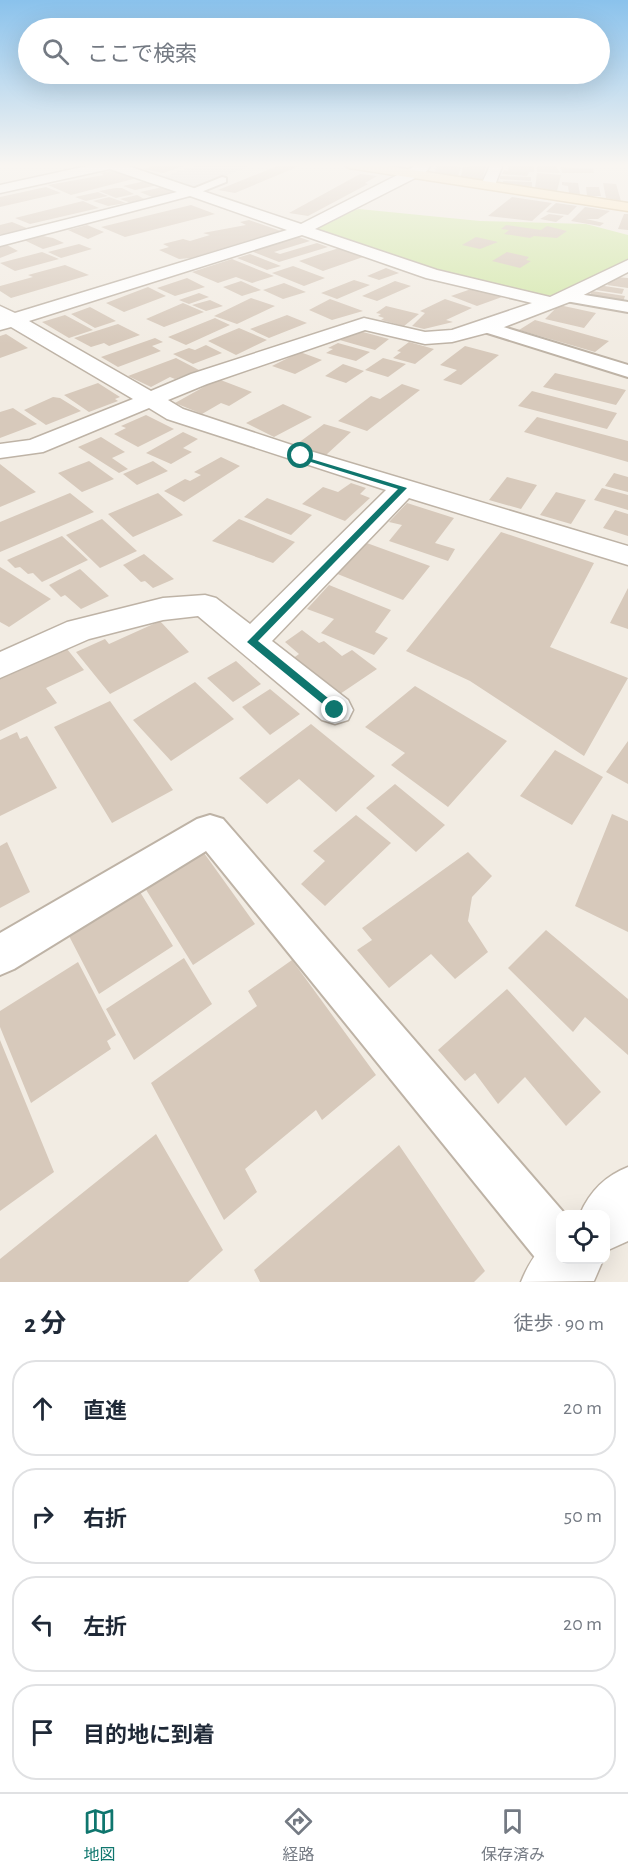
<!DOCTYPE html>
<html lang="ja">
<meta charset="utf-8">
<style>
body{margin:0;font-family:"Alegreya Sans","Noto Sans JP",sans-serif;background:#f2f2f3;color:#1f2937}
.controls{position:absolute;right:18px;bottom:18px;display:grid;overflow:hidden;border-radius:12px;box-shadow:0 6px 24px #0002}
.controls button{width:54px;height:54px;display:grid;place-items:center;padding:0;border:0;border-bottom:2px solid #e0e1e3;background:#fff;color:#1f2937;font:30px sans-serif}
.stop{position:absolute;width:18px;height:18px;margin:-14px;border:4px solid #0f766e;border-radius:50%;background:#fff}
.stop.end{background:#0f766e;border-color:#fff;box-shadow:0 2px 6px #0008}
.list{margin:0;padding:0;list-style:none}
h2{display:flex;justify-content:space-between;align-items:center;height:78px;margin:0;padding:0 24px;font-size:26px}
h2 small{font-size:20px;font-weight:400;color:#747a83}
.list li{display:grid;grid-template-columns:39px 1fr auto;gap:18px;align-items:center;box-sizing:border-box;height:96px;margin:0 12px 12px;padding:0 12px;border:2px solid #e0e1e3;border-radius:24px}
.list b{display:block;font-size:22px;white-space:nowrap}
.list em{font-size:20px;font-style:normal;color:#747a83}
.icon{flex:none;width:33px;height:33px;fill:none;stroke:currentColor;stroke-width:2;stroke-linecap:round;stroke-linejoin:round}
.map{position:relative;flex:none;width:628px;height:1282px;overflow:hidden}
.search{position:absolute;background:#fff;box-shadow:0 6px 24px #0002;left:18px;right:18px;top:18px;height:66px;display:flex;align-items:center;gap:15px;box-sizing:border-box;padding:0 21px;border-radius:33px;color:#747a83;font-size:22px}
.sheet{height:510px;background:#fff}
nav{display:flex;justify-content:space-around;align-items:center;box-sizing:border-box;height:84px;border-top:2px solid #e0e1e3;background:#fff;font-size:16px;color:#747a83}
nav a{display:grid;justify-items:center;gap:3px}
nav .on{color:#0f766e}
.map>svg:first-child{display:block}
.green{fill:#d3e8aa}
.parking{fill:#e2dfdc}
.building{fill:#d7c9bb}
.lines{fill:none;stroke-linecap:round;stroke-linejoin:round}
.lane-casing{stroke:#beb3a6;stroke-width:4}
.street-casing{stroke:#beb3a6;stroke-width:3}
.secondary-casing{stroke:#d7be93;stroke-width:3}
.lane{fill:#fff;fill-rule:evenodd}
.street{fill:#fff;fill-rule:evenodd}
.secondary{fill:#ffe9c0;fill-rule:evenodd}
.route{fill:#0f766e}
</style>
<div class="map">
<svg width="628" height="1282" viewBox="0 0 628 1282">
<rect width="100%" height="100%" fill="#f2ece3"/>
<path class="green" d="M359,209L480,221L586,224L628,235V262L557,295L539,296L427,269L311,230L349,211Z"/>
<path class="parking" d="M199,164H256L192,188L160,178Z"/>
<path class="building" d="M160,164H189L163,173L144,169Z
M282,164H304L235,193L218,190Z
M471,164H487L482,180L461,176L463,167H470Z
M509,164H530L534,167V172H529L527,176L502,174L504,170L508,171Z
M537,164H555L560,173L537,172Z
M437,165L461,167L458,176L435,172Z
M561,167L593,169L594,173H562Z
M115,170L137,178L71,195L48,185L104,175L100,173Z
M537,173L561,175L557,191L535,188Z
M360,174L377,176L365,183L368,184L308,216L289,213Z
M500,176L531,177V181L500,179Z
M145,181L158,185L135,190L123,186Z
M503,181L532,182V187L503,183Z
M562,182L578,183L580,194L569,193L568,186L562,185Z
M603,183L616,184L621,201L606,198Z
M46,187L61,193L0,207V197Z
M163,187L176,191L152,197L140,192Z
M586,187H599L601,196H587Z
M116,188H122L134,194L116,198L99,191Z
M98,192L108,196L86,201L75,197Z
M137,195L146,200L131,203L120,199Z
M109,197L126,203L108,206L93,201Z
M512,197L552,203L532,221L488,216Z
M83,201L99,208L30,224L15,218Z
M556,203L577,206L568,215L546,212Z
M191,205L215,214L125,237L101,227Z
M585,207L610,211L598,219H586L604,223L600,226L571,221Z
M549,214L564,216L556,222L540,219Z
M624,214H628V230L618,229Z
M249,220L281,231L191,258L179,259L159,250L169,247L163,244L183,239L190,241L210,235L203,233L246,225L240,222Z
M12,222L29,229L3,236L0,234V225Z
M87,225L104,232L88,239L68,230Z
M506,225L541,230L547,226L567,231L557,238L534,236L530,238L504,234L509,230L501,229Z
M43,236L53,238L64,243L43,249L24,240Z
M299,237L310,241L274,252L280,254L317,243L328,247L279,262L251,251Z
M476,237L498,242L480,249L462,245Z
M79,244L92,249L61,258L48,252Z
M7,245L18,251L0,258V247Z
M339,248L363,257L323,271L299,261Z
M42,252L59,259L15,271L0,263Z
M507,252L529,257L526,260L531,261L520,268L492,261Z
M250,254L281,266L267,270L237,258Z
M232,259L274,276L252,283L236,277L218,283L192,272Z
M65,265L89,275L11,298L0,291V286L33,277L28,275Z
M293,266L325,278L304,286L272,273Z
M386,268L399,273L379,280L367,276Z
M616,277L628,278V288L607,285Z
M187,278L205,287L175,296L157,288Z
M354,280L370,285L337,299L321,293Z
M241,281L261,290L242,296L223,287Z
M395,281L411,286L377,301L362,296Z
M284,283L306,292L283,299L263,290Z
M598,285L624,289L622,294L596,290Z
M148,287L166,296L124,312L106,303Z
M474,288L486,291L502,297L477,306L451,296Z
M592,291L625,296L623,302L589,297Z
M199,293L209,297L189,304L179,300Z
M251,298L275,306L237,324L214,316Z
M330,299L363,311L332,320L309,310Z
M445,299L472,308L446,320L453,322L424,329L412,326L425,313L420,311Z
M210,300L223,306L206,311L192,305Z
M183,303L204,312L164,327L146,319Z
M559,305L596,313L584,328L545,319Z
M386,306L419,314L404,326L381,320L384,318L378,316L381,314L376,313Z
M90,307L116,321L95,328L71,314Z
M65,315L93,330L69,338L42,322Z
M287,315L307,323L269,338L250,329Z
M215,318L230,325L186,345L168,337Z
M535,320L609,341L595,352L519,330Z
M118,324L140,335L109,346L104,343L91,347L74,338Z
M239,328L267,340L236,355L208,341Z
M363,332L389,339L375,350L336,339Z
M6,334L28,348L0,358V336Z
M155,338L163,342L152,346L161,351L118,367L101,357Z
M409,342L434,349L415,364L393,358L401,352L397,351Z
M338,343L370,352L356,361L326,353L333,349L328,348Z
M206,345L222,353L193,364L173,354L189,348L195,350Z
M465,346L499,355L461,385L443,380L457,370L440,365Z
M300,352L322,360L295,374L272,366Z
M176,358L199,370L175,379L170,377L151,387L128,376Z
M383,358L406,364L388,377L365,370Z
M343,364L364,371L346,383L325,376Z
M555,373L626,390L616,405L543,387Z
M218,379L252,392L229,406L221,403L202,414L175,403Z
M98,383L120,397L115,399L118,401L89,412L64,395Z
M402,384L420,390L367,431L338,421L371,396L380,399Z
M532,391L617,413L607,429L518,406Z
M53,397L60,398L81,411L46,425L24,410Z
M283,404L312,417L274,437L246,423Z
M13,408L37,424L0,438V412Z
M146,415L174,429L138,447L114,434L126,428L121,426Z
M537,417L628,441V462L524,432Z
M324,424L351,432L326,455L294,446Z
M183,432L198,439L183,448L192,452L171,464L146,453Z
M101,437L125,452L112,458L128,469L119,473L78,447Z
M221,457L240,466L184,502L164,491L185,479L190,481L201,475L194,472Z
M89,461L114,479L82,492L58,473Z
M153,461L168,471L137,485L123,474Z
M0,464L36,492L0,507Z
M614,473L628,477V492L605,486Z
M507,477L537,485L521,509L489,500Z
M351,483L366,488L360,494L370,498L345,521L302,504L323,487L338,492Z
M602,488L628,495V510L594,500Z
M556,492L586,500L571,524L540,515Z
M70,493L94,512L0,552V522Z
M158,493L183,515L133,537L108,514Z
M267,498L312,515L291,535L244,517Z
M407,503L454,518L435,543L455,549L448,561L389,541L402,525L389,522Z
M615,510L628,514V536L603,528Z
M102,519L137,551L100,568L66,535Z
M239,519L295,542L273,563L212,541Z
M501,532L594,563L550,647L628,678L584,756L470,681L406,651Z
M62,536L88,560L42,582L33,573L28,574L20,567L15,568L7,560Z
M364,542L430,566L403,600L335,573Z
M144,554L174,579L153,588L145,581L141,582L123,565Z
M0,567L51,599L9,627L0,622Z
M80,569L109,596L81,609L65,595L61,597L49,585Z
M329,585L391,610L375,632L388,638L374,655L321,633L334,619L307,609Z
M628,588V629L610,623Z
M160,621L189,652L110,694L76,652L105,639L109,644Z
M302,630L319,643L324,641L342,656L352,650L377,669L337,696L292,659L299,654L285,642Z
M67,649L84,670L46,688L57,703L0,731V679Z
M236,661L261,684L233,702L207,678Z
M195,682L234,719L171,761L133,720Z
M415,686L507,741L448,807L391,765L405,753L365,727Z
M270,689L300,714L270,735L242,707Z
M110,701L173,790L112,823L54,727Z
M311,724L375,776L336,812L299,779L267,804L239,778Z
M17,732L20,739L27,736L57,788L0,816V740Z
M628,741V784L606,772Z
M555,750L603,777L572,825L520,796Z
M395,784L445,825L416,852L366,808Z
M612,814L628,821V932L575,906Z
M356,815L391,843L325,906L301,884L325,861L313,851Z
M7,842L30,892L0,908V846Z
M468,852L492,876L472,897L468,921L488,952L455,979L431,954L389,988L357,950L372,940L362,928Z
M204,853L255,924L193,965L145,888Z
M140,892L173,946L99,994L69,936Z
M546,930L628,999V1055L585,1017L573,1032L508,968Z
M184,958L212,1004L134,1060L106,1009Z
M292,960L376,1075L322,1120L316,1110L245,1169L257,1192L224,1220L151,1083L257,1006L248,991Z
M78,962L116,1035L107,1041L111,1049L31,1103L0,1027V1011Z
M507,989L601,1092L566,1126L525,1077L498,1104L475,1073L465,1081L438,1050Z
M0,1040L54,1172L0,1211Z
M156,1134L223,1250L188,1282H0V1259Z
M399,1145L485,1271L474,1282H260L254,1270Z"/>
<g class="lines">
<defs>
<path id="lane" d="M222,177L226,178V182L191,196L185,192Z
M566,292L628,302V312L560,300L558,297L560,294Z
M487,322L628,365V377L481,331L479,327L481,323Z
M210,815L223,819L565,1214H560V1260H581L578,1266L560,1273L542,1266L206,851L14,969L0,975V933L197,819Z"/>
<path id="street" d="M96,164H122L301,224L419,164H432L425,173L315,229L437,270L550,297L628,260V272L572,301L494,331L452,342L425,344L365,330L207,384L168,400L183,409L310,451L628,546V565L409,498L272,641L348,700L353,710L348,720L335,724L322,720L198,616L163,620L89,639L0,678V652L67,622L163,598L205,595L216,598L250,624L386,490L167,419L149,408L43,452L0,458V444L30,440L133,399L11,327L0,330V306L15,313L287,230L190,196L0,246V236L177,192L110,169L0,193V185ZM302,235L426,278L532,303L452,330L425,332L364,318L191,374L151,391L29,321Z
M491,164H503L495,185L488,189L481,185Z
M628,1167V1241L606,1251V1214H580C590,1191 605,1176 628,1167Z
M560,1235V1260H603L594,1281L521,1282C529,1262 540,1244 560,1235Z"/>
<path id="secondary" d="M343,164H374L628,203V211L349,168Z"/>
</defs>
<use href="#lane" class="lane-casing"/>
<use href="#street" class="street-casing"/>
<use href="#secondary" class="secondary-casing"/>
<use href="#lane" class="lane"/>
<use href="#street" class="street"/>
<use href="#secondary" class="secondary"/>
</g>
<linearGradient id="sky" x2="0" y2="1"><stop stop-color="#8ac2ec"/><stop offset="0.48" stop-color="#f9f6f2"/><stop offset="1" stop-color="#f9f6f2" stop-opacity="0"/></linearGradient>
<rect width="628" height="344" fill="url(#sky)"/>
<path class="route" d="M298,455L407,488L258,641L339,707L341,710L335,714L247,642L398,489L298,458Z"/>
</svg>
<div class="controls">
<button><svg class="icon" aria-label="locate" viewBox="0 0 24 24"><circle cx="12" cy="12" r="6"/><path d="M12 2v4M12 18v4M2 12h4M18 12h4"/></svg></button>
</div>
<div class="stop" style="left:301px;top:456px"></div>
<div class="stop end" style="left:335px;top:710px"></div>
<div class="search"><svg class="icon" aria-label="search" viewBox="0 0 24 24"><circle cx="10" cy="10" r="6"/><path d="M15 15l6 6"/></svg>ここで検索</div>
</div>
<section class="sheet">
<h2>2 分<small>徒歩 · 90 m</small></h2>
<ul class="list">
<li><svg class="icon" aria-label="ahead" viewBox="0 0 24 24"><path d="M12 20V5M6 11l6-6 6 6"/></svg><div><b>直進</b></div><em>20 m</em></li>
<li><svg class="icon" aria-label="right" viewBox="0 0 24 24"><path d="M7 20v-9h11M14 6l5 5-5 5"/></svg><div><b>右折</b></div><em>50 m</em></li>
<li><svg class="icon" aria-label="left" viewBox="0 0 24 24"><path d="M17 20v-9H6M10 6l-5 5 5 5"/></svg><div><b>左折</b></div><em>20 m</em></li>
<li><svg class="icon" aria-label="arrive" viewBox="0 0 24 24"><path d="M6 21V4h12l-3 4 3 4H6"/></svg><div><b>目的地に到着</b></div></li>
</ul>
</section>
<nav>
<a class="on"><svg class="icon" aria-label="map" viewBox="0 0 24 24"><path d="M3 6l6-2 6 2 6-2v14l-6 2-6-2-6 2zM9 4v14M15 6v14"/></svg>地図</a>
<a><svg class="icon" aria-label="directions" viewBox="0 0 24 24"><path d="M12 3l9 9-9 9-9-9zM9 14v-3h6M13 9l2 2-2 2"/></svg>経路</a>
<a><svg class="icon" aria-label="saved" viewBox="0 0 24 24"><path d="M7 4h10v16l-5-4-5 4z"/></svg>保存済み</a>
</nav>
